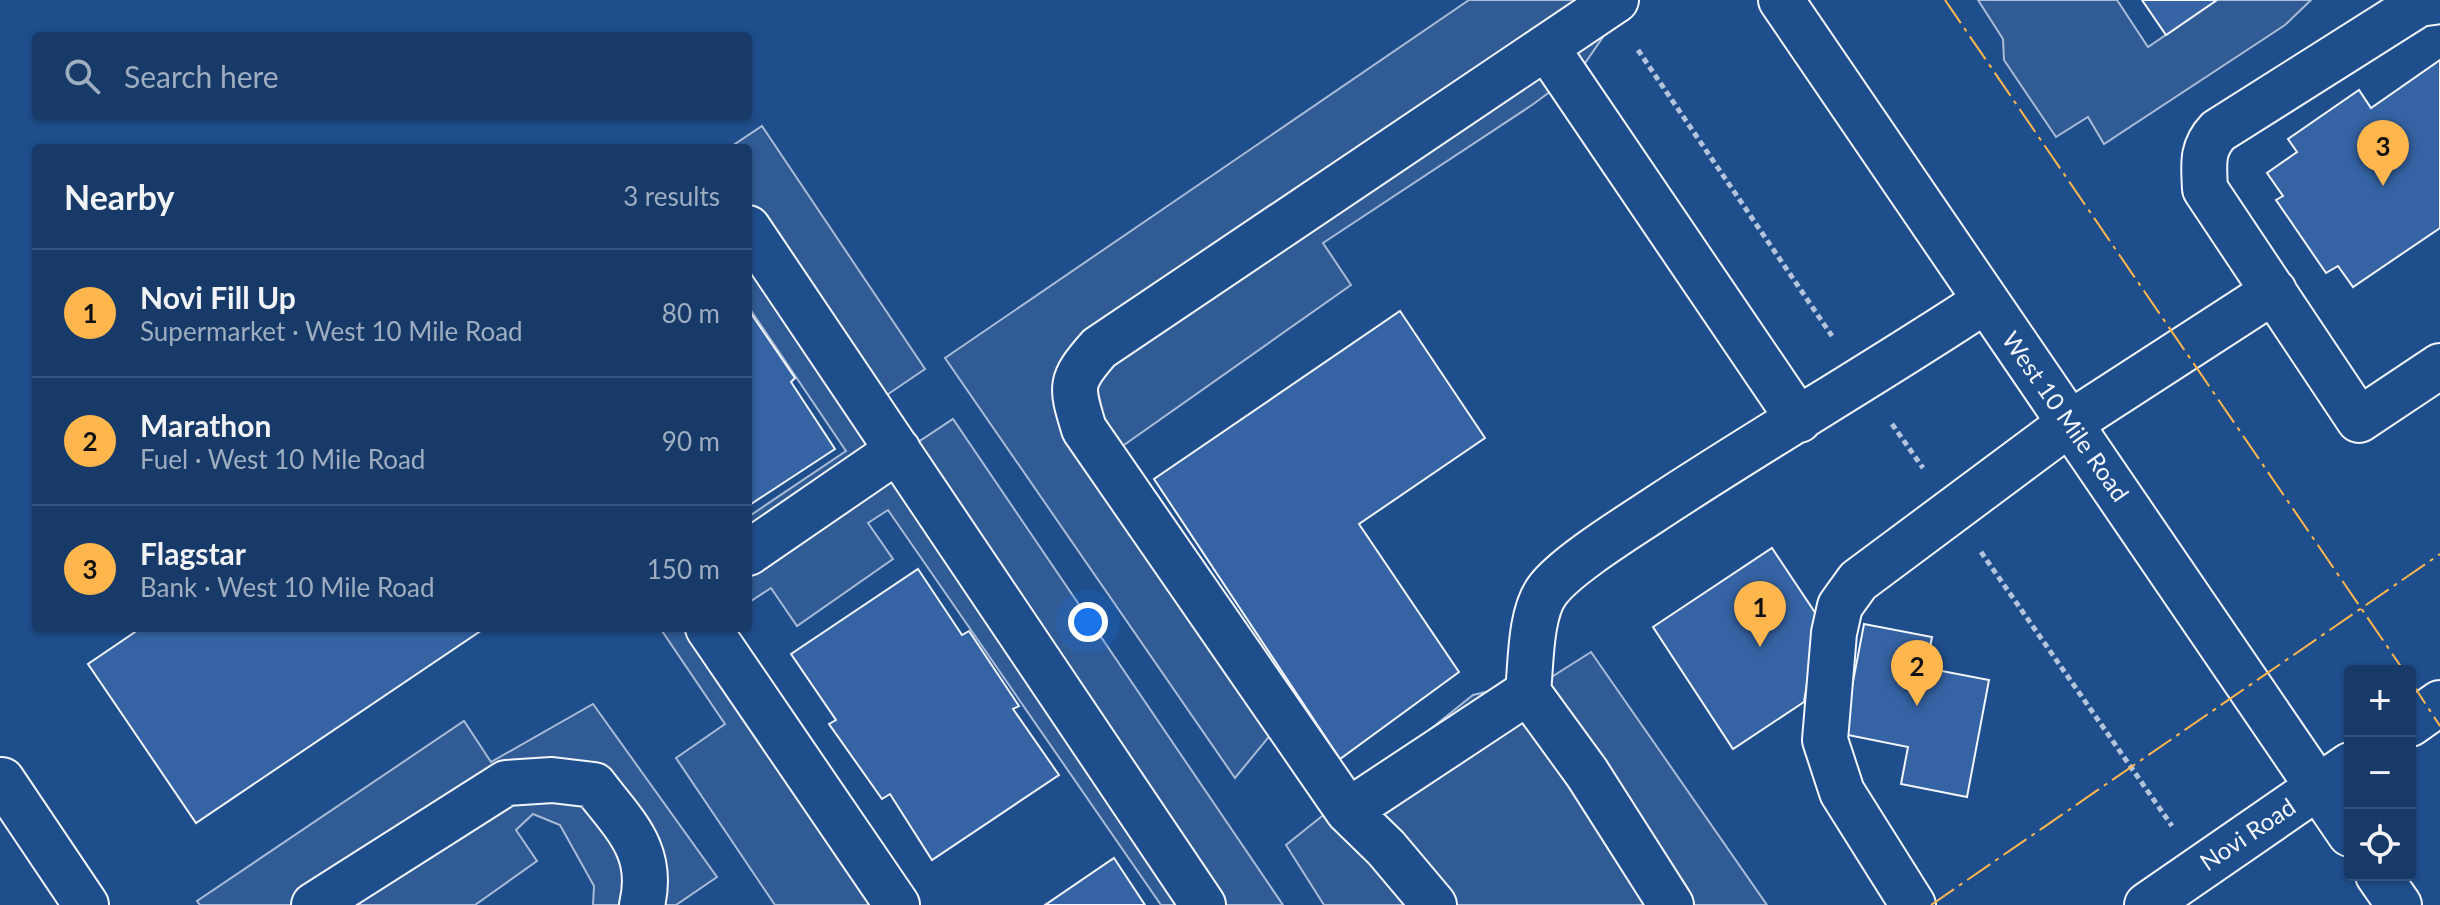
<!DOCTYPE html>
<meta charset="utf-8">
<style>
body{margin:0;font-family:Lato,sans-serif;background:#244571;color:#f1f3f6}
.controls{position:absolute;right:24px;bottom:24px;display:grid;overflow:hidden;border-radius:8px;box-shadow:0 2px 6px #0004}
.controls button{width:72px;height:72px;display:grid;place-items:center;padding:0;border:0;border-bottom:2px solid #36547d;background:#173a69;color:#f1f3f6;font:40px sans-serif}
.you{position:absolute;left:1088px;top:622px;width:28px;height:28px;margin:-20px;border:6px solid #fff;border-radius:50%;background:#1a73e8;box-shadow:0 0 0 12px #1a73e833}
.badge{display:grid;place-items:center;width:52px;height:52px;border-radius:50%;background:#ffb74d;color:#111;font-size:26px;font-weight:700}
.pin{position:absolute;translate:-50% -66px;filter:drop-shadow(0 2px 4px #0008)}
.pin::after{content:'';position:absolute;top:42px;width:28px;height:24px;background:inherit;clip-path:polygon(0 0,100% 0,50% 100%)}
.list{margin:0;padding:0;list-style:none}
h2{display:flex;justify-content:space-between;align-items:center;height:104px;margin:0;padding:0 32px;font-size:34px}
h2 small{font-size:26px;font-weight:400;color:#9eadc0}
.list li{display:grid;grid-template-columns:52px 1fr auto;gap:24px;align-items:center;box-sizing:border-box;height:128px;padding:0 32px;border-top:2px solid #36547d}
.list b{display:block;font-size:30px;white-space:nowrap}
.list p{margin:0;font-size:26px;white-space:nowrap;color:#9eadc0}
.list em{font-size:26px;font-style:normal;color:#9eadc0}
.icon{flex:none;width:44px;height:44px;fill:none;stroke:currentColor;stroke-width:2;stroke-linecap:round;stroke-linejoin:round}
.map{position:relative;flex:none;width:2440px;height:905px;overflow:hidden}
.search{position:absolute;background:#173a69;box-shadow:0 2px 6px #0004;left:32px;top:32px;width:720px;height:88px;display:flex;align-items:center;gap:20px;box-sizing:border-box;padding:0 28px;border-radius:8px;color:#9eadc0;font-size:30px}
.panel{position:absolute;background:#173a69;box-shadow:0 2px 6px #0004;left:32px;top:144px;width:720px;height:488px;border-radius:8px}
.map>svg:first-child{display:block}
.parking{fill:#305b95;stroke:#a8bbd7;stroke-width:2}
.building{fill:#3563a3;stroke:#f2f6ff;stroke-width:2}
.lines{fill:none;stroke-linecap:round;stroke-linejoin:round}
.minor-casing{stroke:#f2f6ff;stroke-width:48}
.major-casing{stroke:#f2f6ff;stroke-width:48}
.path{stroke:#b3c4dc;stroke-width:5;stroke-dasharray:6 4;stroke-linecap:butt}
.minor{stroke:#1f4e8c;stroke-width:44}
.major{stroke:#1f4e8c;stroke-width:44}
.power{stroke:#ffb74d;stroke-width:2;stroke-dasharray:28 6 4 6;stroke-linecap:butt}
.labels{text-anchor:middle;stroke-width:6;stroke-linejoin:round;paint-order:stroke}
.street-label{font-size:24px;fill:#f2f6ff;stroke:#1f4e8c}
</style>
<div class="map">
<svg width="2440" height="905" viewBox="0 0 2440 905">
<rect width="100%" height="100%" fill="#1f4e8c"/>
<path class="parking" d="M1469,0H1577L1603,37L1581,69L1532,105L1323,243L1351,285L1107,457L1286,716L1235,778L945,358Z
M1978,0H2117L2148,47L2217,0H2311L2285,25L2104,144L2088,117L2056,137L2004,60L2003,39Z
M762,126L925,369L878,401L909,448L953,419L1283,905H1161L888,510L868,523L893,559L797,626L771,588L748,603V517L846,451L748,306V148H729Z
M660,628H728L920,905H775L676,758L725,724Z
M1591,652L1767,905H1324L1286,845L1473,695L1553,676Z
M593,704L717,877L676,905H593L594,886L560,825L533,814L516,830L537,861L475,905H200L197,901L464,721L491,762Z"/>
<path class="building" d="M2142,0H2217L2166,35Z
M2440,60V228L2353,287L2338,266L2326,273L2276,200L2283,196L2267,173L2297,152L2288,139L2359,90L2371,108Z
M748,309L795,378L791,382L835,449L748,506Z
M1400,311L1485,438L1359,524L1459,672L1340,759L1154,479Z
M1772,548L1818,617L1804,702L1733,749L1653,627Z
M918,569L962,635L969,631L1019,706L1013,709L1059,775L932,860L890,794L882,799L829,724L836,720L791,654Z
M1864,624L1932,637L1926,668L1989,680L1967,797L1901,784L1908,747L1843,734Z
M141,628H485L196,823L88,664Z
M1114,858L1145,905H1045Z"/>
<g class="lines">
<defs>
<path id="minor" d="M2440,1L2419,4L2218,131C2201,149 2204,165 2205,189L2359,420L2440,366
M1546,47L1799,420
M748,228L1203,905
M748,553L898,450
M708,628L897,905
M2,780L86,905
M1348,811L1528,692
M314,905L506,783L552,780L594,785C624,825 655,850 642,905
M1434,905L1386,848L1348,811L1084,429C1071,386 1069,382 1099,348L1616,0
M1671,905L1587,773L1528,692C1531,664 1530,614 1547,591C1565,566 1627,528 1654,510C1763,438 1876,373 1985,301
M1913,905L1842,792L1825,740L1834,633L1840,606L1858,581L2070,423L2274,291"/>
<path id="major" d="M1781,0L2350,834
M2410,724L2440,703
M2378,875L2399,905
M2147,905L2350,765"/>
</defs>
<use href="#minor" class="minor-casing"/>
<use href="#major" class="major-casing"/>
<path class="path" d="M1638,50L1832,336
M1892,424L1923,468
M1981,552L2172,826"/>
<use href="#minor" class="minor"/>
<use href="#major" class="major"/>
<path class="power" d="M1945,0L2404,671
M2410,680L2440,726
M1931,905L2440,554"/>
</g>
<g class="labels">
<g class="street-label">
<text transform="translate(2065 417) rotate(55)" y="8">West 10 Mile Road</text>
<text transform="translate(2248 835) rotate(-34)" y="8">Novi Road</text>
</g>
</g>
</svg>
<div class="controls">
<button>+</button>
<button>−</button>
<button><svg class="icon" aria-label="locate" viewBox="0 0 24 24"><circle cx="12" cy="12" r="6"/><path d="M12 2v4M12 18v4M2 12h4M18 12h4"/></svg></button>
</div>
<div class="you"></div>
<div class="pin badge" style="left:1760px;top:647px">1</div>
<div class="pin badge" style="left:1917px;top:706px">2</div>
<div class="pin badge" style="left:2383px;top:186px">3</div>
<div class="search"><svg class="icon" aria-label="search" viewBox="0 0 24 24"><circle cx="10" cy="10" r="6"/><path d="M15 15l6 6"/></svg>Search here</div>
<section class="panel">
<h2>Nearby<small>3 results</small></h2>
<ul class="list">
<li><span class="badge">1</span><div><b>Novi Fill Up</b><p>Supermarket · West 10 Mile Road</p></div><em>80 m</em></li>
<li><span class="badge">2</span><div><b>Marathon</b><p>Fuel · West 10 Mile Road</p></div><em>90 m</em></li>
<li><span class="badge">3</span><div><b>Flagstar</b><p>Bank · West 10 Mile Road</p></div><em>150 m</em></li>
</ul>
</section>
</div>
